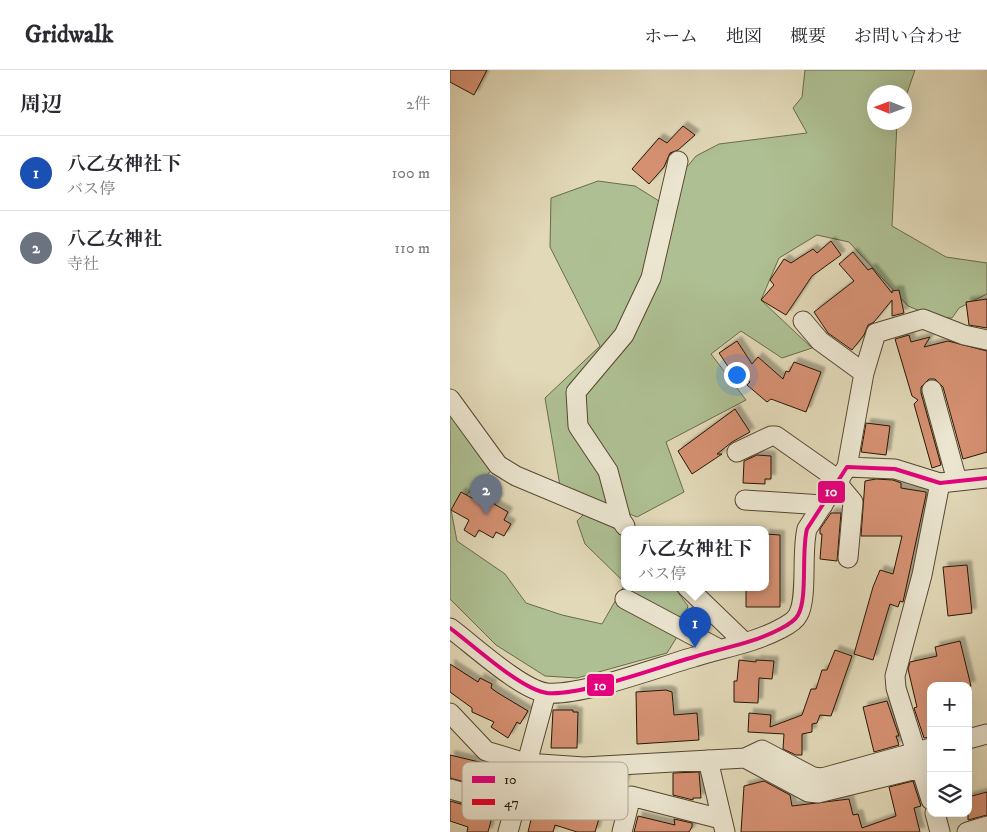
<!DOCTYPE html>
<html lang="ja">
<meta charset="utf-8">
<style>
body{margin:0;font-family:"IM FELL DW Pica","Noto Serif JP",serif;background:#f2f2f3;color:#2b2b33}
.controls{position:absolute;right:15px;bottom:15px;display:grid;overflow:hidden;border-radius:10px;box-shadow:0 5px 20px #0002}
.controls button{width:45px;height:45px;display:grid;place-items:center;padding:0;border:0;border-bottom:1px solid #e1e1e2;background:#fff;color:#2b2b33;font:25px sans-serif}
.compass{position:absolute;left:417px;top:15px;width:45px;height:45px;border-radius:50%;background:#fff;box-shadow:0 5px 20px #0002;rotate:271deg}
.you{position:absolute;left:286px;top:304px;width:18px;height:18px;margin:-12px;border:4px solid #fff;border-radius:50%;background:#1a73e8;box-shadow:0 0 0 8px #1a73e833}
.badge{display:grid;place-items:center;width:32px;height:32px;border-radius:50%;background:#8f2418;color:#fff;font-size:16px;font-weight:700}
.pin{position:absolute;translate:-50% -41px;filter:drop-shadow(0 1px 2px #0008)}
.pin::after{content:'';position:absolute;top:26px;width:18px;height:15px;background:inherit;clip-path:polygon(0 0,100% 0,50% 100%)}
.popup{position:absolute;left:171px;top:456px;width:148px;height:65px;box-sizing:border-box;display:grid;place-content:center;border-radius:10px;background:#fff;filter:drop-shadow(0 1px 4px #0005);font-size:16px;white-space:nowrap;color:#7c7c81}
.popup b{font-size:19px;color:#2b2b33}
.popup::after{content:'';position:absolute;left:50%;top:100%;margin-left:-10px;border:10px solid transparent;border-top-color:#fff}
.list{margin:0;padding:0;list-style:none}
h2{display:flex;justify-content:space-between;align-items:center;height:65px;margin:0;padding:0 20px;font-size:21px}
h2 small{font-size:16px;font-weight:400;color:#7c7c81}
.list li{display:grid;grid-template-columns:32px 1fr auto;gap:15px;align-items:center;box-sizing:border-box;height:75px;padding:0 20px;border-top:1px solid #e1e1e2}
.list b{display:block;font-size:19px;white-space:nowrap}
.list p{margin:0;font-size:16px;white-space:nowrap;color:#7c7c81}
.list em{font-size:16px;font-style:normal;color:#7c7c81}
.icon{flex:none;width:28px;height:28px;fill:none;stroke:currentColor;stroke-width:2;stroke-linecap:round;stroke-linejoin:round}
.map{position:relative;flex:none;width:537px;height:762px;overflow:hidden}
header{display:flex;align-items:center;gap:30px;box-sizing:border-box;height:70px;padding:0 25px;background:#fff;border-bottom:1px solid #e1e1e2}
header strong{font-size:24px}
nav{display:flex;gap:28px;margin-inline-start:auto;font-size:18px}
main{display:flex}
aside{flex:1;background:#fff}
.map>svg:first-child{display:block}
.green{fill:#aec093;stroke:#6a6b4a}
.building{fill:#d69173;stroke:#271602;filter:url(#shadow)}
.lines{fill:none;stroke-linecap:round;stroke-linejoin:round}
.minor-casing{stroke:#564730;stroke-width:21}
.minor{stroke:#ece6d1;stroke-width:19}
.bus-1-casing{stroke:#ece6d1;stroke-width:8}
.bus-1{stroke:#e5007d;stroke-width:4}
.key{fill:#ece6d1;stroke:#b1a893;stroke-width:1}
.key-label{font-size:14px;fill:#271602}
.line-badge{stroke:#ece6d1;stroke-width:2}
.badge-label{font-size:14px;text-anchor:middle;font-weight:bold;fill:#fff}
</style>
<header>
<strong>Gridwalk</strong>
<nav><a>ホーム</a><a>地図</a><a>概要</a><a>お問い合わせ</a></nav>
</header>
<main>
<aside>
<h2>周辺<small>2件</small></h2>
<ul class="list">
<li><span class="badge" style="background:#1a4fb4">1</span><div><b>八乙女神社下</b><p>バス停</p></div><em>100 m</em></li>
<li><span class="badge" style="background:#6b7280">2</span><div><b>八乙女神社</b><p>寺社</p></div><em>110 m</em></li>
</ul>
</aside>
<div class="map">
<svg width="537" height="762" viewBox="0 0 537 762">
<defs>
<filter id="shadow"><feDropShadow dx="4.5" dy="-4.5" stdDeviation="1" flood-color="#0004"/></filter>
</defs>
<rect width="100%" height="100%" fill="#e2d9b8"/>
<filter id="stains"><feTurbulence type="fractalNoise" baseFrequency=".004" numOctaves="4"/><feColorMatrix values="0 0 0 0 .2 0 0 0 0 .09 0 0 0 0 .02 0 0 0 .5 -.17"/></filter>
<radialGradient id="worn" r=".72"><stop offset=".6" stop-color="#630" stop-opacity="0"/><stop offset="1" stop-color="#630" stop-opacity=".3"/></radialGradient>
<path class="green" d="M355,0H465L455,29L454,22H424V52L447,53L442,156L496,187L537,193V224L509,238L502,248L485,247L458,236L399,172L367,165L329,188L311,230L362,278L332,288L291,261L261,284L296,330L216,372L234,422L187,447L110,416L95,328L150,276L100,177L101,128L148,111L185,116L209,131L246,86L269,74L357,63L343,38L352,27Z
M0,341L44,398L1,440L7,471L55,504L76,533L112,545L152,554L175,514V517H224L238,536L227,567L217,583L127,608L95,606L46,575L0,529Z
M137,441L175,465V513L135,474L127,451Z"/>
<path class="building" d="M0,0H37L24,25L0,12Z
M233,56L245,65L228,80L220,83L214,97L199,114L182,99L209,68L217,73Z
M381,171L391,185L362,206L336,245L311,230L324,215L320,210L334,189L341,193L363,179L367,183Z
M403,182L418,200L422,198L442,223V221L449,220L454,243L442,246V230L424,252L418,255L414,265L402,280L378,263L364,242L404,211L389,194Z
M537,229V258L519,255L516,232Z
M459,265L461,272L480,267L474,277L498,271L537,281V382L513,389L493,317L485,309H479L471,317V323L491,395L482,398L464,334L468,330L462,326L445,269Z
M287,271L302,294L308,287L333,309L336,301L339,302L344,292L371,302L356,342L321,329L317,332L297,315L300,312L281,297L279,298L269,283Z
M285,339L300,362L282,372L267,384H272L242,404L228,381Z
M416,353L440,356L436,385L411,382Z
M307,385L321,386V409H315V414L293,413L294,391Z
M426,409L443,410L451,413V418L476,422V425L453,532L450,531L448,537L440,534L423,590L404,584L423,517L430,500L443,504L452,466H411L415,411Z
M35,421L48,428L44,434L58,442L54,450L61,454L54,466L46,462L43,468L29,460L25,467L14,460L19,450L1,440L11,422L29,432Z
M381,443H391L387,491L370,489L372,464H370V459Z
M315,464L330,465V537H296V517H315Z
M517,495L522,543L498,546L493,497Z
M510,571L521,616H481V667L474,668L464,638L467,637L458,599L460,592L487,586L485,577Z
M385,580L402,586L381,646L370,645L367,653L362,654V662L352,664V685H346L333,679L334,664L298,662L299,643L321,645L320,657L352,645L361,619H366L372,600H377Z
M289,590L306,592V590L324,591L322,609L309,608L308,633L284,632V611H287Z
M0,594L28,612L30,608L42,614L41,618L48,623L78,641L70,654L67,652L58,668L41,657L44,652L22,642V638L0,622Z
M216,620L222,622L224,645L247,643L249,670L187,674L186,622Z
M437,631L449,666H446L449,675L424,682L413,637Z
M103,640H123V642H128L127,678H101Z
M0,685L50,697L44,720L0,708Z
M249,702L251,728H243V730L223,725V703Z
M85,705L141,718L143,713L157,714L159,707H176L165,745H150L145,762H127L105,755L103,762H78L88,721L81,720Z
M314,711L340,725L342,736L399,729L403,745L408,744L412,758L446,746L439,717L463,711L471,736L464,738L470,762H291L294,716Z
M537,722V745L518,750V727Z
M0,731L43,743L38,762H17L18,757L0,751Z
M188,746L225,755L224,749L242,753V757L239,762H184Z"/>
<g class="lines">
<defs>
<path id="minor" d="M353,251L370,271L414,303
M482,320L507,411
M0,329L48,395L66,406L171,450L175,456
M287,382L321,366H326L390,411
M397,397L414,303L426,263L473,249L514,265L537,270
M388,414L403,432L398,488
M295,430L373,435
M171,450L158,401L128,356L126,322L174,265L201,208L228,91
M237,517L294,572
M175,529L269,579
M0,558C22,574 71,620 97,623C132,626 208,597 244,587C272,578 304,573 330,559C336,556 345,551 348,545C358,528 351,482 357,459L397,397L445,399L490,413L537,408
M0,643L36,681L76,693L134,697L295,688L358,722L368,723L471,698
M518,669L537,664
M295,688L312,680L363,707L372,708L481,678
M258,690L275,762
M0,719L64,737
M481,730L446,618L445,606L472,505L490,413
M485,743L490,762
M58,762L96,623
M172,762L181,726L271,749
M517,762L537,756"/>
</defs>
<use href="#minor" class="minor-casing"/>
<use href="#minor" class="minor"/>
<defs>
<path id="bus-1" d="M0,558C22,574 71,620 97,623C132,626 208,597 244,587C272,578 304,573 330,559C336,556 345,551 348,545C358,528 351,482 357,459L397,397L445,399L490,413L537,408"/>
</defs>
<use href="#bus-1" class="bus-1-casing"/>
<use href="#bus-1" class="bus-1"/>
</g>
<rect x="12" y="692" width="166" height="58" rx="8" class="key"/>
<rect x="22" y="706" width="23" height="7" fill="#e5007d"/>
<rect x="22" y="729" width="23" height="6" fill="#e4002b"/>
<g class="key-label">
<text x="54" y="714">10</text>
<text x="54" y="737">47</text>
</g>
<g class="line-badge">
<rect x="367" y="410" width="29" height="24" rx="5" fill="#e5007d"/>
<rect x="136" y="603" width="29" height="24" rx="5" fill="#e5007d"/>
</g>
<g class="badge-label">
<text x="381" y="426">10</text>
<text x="150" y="620">10</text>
</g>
<rect width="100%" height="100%" filter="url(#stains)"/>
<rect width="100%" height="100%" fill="url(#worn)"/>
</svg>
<div class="controls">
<button>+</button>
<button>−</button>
<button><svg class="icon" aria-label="layers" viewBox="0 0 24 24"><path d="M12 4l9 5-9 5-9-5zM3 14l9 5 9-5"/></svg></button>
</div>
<svg class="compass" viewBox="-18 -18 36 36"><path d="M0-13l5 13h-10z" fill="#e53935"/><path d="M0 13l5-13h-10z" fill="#7c7c81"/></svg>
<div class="you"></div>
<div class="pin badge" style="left:245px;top:578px;background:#1a4fb4">1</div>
<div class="popup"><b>八乙女神社下</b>バス停</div>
<div class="pin badge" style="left:36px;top:445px;background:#6b7280">2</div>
</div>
</main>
